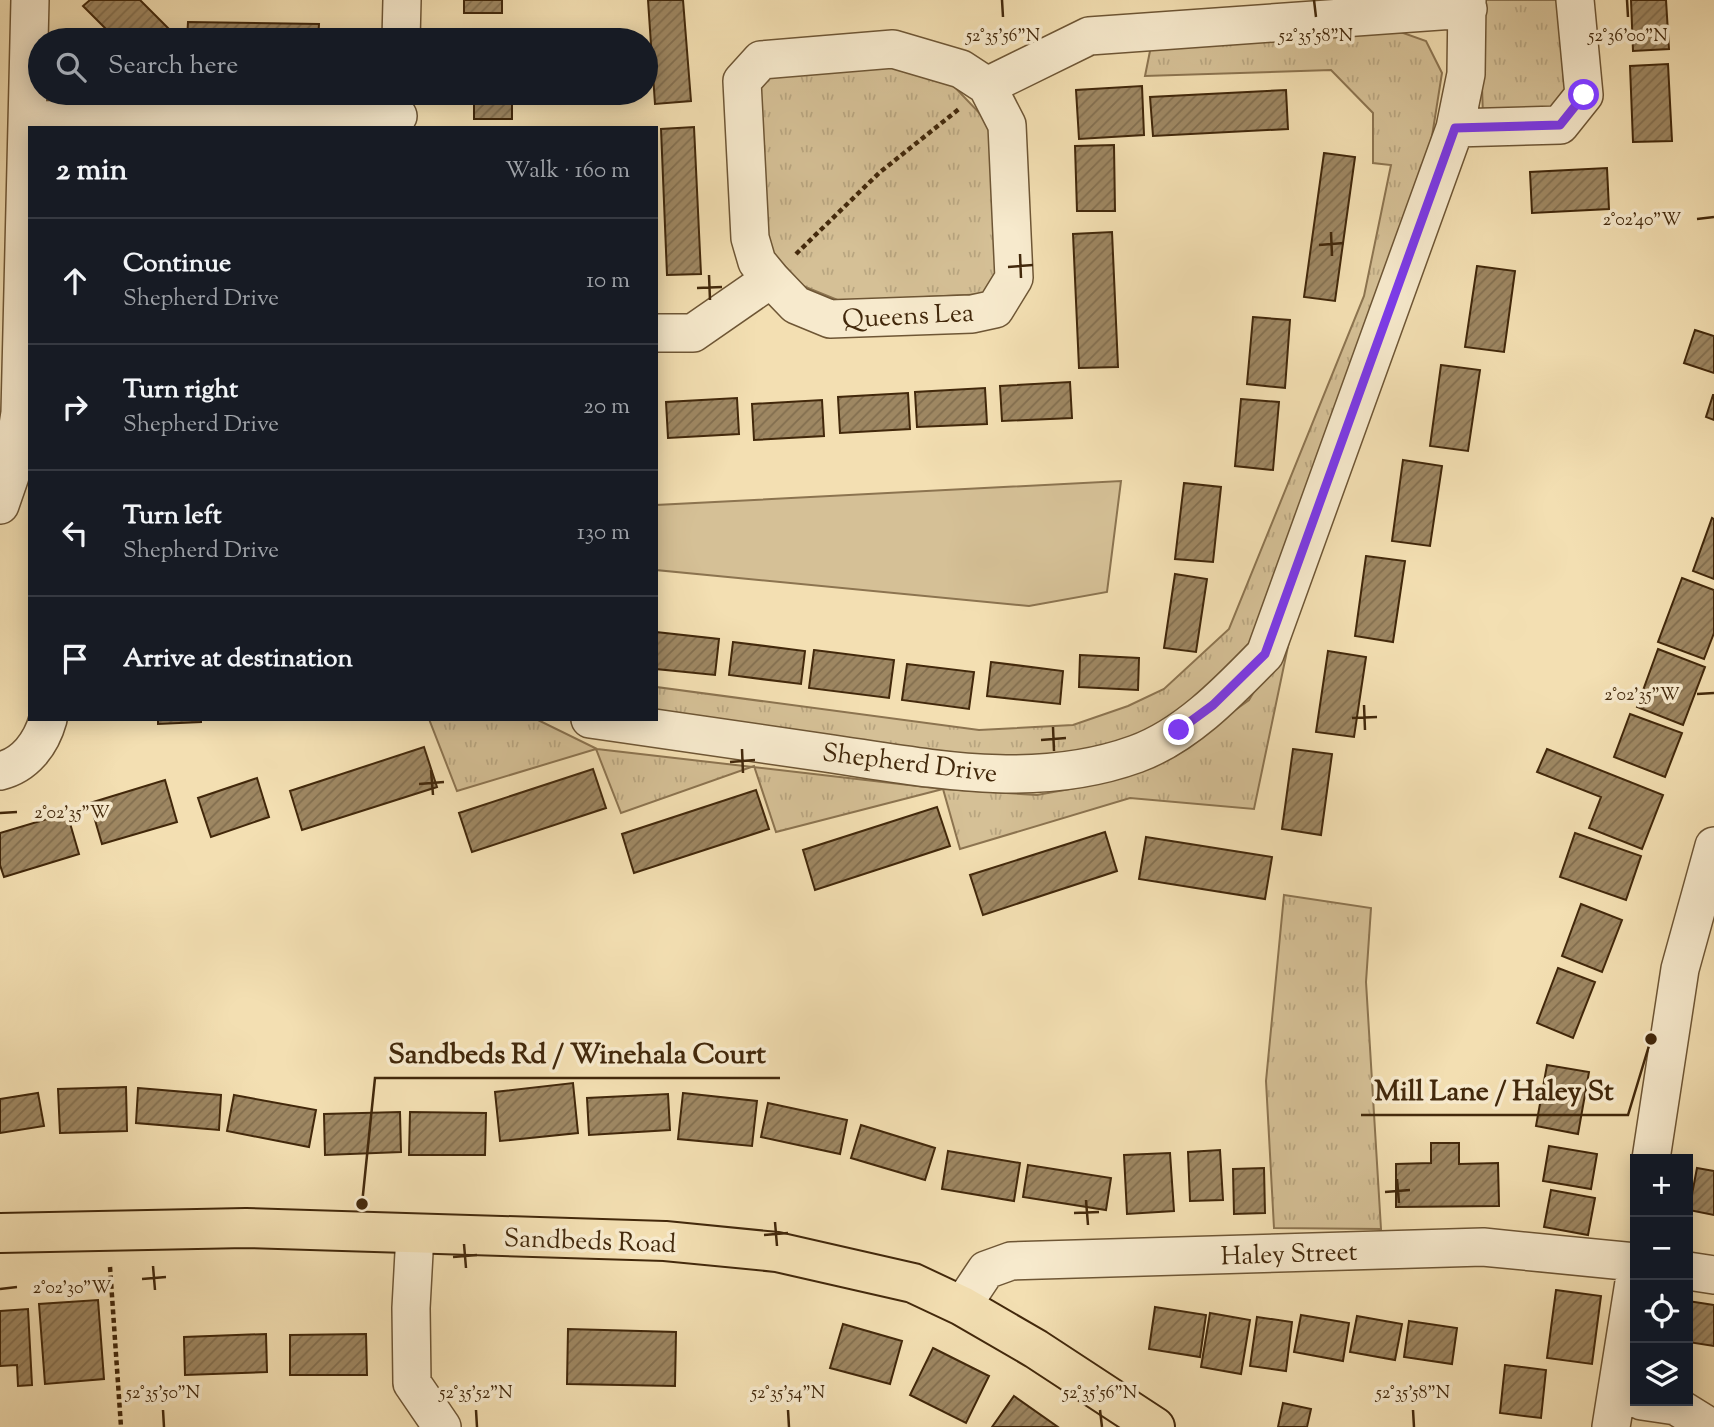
<!DOCTYPE html>
<meta charset="utf-8">
<style>
body{margin:0;font-family:"Sorts Mill Goudy",serif;background:#20242c;color:#f1f3f6}
.controls{position:absolute;right:21px;bottom:21px;display:grid;overflow:hidden;border-radius:0px;box-shadow:0 4px 18px #0003}
.controls button{width:63px;height:63px;display:grid;place-items:center;padding:0;border:0;border-bottom:2px solid #363941;background:#171b24;color:#f1f3f6;font:35px sans-serif}
.stop{position:absolute;width:21px;height:21px;margin:-16px;border:5px solid #7c3aed;border-radius:50%;background:#fff}
.stop.end{background:#7c3aed;border-color:#fff;box-shadow:0 2px 7px #0008}
.list{margin:0;padding:0;list-style:none}
h2{display:flex;justify-content:space-between;align-items:center;height:91px;margin:0;padding:0 28px;font-size:30px}
h2 small{font-size:23px;font-weight:400;color:#9ea1a6}
.list li{display:grid;grid-template-columns:46px 1fr auto;gap:21px;align-items:center;box-sizing:border-box;height:126px;padding:0 28px;border-top:2px solid #363941}
.list b{display:block;font-size:26px;white-space:nowrap}
.list p{margin:0;font-size:23px;white-space:nowrap;color:#9ea1a6}
.list em{font-size:23px;font-style:normal;color:#9ea1a6}
.icon{flex:none;width:38px;height:38px;fill:none;stroke:currentColor;stroke-width:2;stroke-linecap:round;stroke-linejoin:round}
.map{position:relative;flex:none;width:1714px;height:1427px;overflow:hidden}
.search{position:absolute;background:#171b24;box-shadow:0 4px 18px #0003;left:28px;top:28px;width:630px;height:77px;display:flex;align-items:center;gap:18px;box-sizing:border-box;padding:0 24px;border-radius:38px;color:#9ea1a6;font-size:26px}
.panel{position:absolute;background:#171b24;box-shadow:0 4px 18px #0003;left:28px;top:126px;width:630px;height:595px;border-radius:0px}
.map>svg:first-child{display:block}
.grass{fill:url(#grass-tufts);stroke:#8c7450;stroke-width:2}
.garden{fill:#d5c096;stroke:#8c7450;stroke-width:2}
.building{fill:url(#building-hatch);stroke:#42280b;stroke-width:2}
.lines{fill:none;stroke-linecap:round;stroke-linejoin:round}
.minor-casing{stroke:#6e5635;stroke-width:40}
.major-casing{stroke:#42280b;stroke-width:42}
.path{stroke:#42280b;stroke-width:4.5;stroke-dasharray:5 3.5;stroke-linecap:butt}
.minor{stroke:#f7eacd;stroke-width:37}
.major{stroke:#f3dfb2;stroke-width:38}
.route{stroke:#7c3aed;stroke-width:9}
.ticks{fill:none;stroke:#42280b;stroke-width:2.5}
.labels{text-anchor:middle;stroke-width:7;stroke-linejoin:round;paint-order:stroke}
.street-label{font-size:26px;fill:#42280b;stroke:#f7eacd}
.ticks-label{font-size:18px;text-anchor:middle;fill:#42280b;stroke:#f7eacd;stroke-width:7;stroke-linejoin:round;paint-order:stroke}
.leader{fill:none;stroke:#42280b;stroke-width:2.5}
.callout-dot{fill:#42280b;stroke:#f7eacd;stroke-width:2.5}
.callout-label{font-size:28px;text-anchor:middle;font-weight:bold;fill:#42280b;stroke:#f7eacd;stroke-width:7;stroke-linejoin:round;paint-order:stroke}
</style>
<div class="map">
<svg width="1714" height="1427" viewBox="0 0 1714 1427">
<defs>
<pattern id="grass-tufts" width="24" height="20" patternUnits="userSpaceOnUse" patternTransform="scale(1.75)"><rect width="24" height="20" fill="#d5c096"/><path d="M3 7l-1-3M5 7V3M7 7l1-3M15 17l-1-3M17 17v-4M19 17l1-3" fill="none" stroke="#b8a580"/></pattern>
<pattern id="building-hatch" width="6" height="6" patternUnits="userSpaceOnUse" patternTransform="scale(1.75)"><rect width="6" height="6" fill="#9e8762"/><path d="M-1 1l2-2M0 6l6-6M5 7l2-2" fill="none" stroke="#826e4f"/></pattern>
</defs>
<rect width="100%" height="100%" fill="#f3dfb2"/>
<filter id="stains"><feTurbulence type="fractalNoise" baseFrequency=".00286" numOctaves="4"/><feColorMatrix values="0 0 0 0 .2 0 0 0 0 .09 0 0 0 0 .02 0 0 0 .5 -.17"/></filter>
<radialGradient id="worn" r=".72"><stop offset=".6" stop-color="#630" stop-opacity="0"/><stop offset="1" stop-color="#630" stop-opacity=".3"/></radialGradient>
<path class="grass" d="M1479,0H1563L1568,97L1554,114L1483,116Z
M1392,29L1426,41L1442,73L1427,168L1251,653L1177,714L1131,739L1040,763L656,717V687L979,730L1073,725L1128,706L1164,689L1229,629L1364,296L1391,165L1373,163V113L1331,70L1145,76L1152,41Z
M908,66L948,80L987,121L997,175L1000,272L987,294L840,301L803,286L772,252L759,199L756,96L766,77Z
M1292,627L1254,809L1130,798L960,849L943,789L776,832L754,766L621,813L596,749L457,791L429,719H536L597,749L943,789L1037,795L1097,784L1168,758L1249,700Z
M1284,895L1371,908L1366,982L1381,1229L1274,1228L1266,1081Z"/>
<path class="garden" d="M1121,481L1107,592L1029,606L656,570V505Z"/>
<path class="building" d="M90,0H140L168,28L155,40H117L83,6Z
M464,0H502V13H464Z
M648,0H683L691,101L655,104Z
M1631,0H1666L1669,49L1633,51Z
M188,22L319,24L318,40H187Z
M1668,64L1672,141L1633,142L1630,66Z
M1142,86L1144,135L1079,139L1076,90Z
M1286,90L1288,129L1153,136L1150,97Z
M474,93H512V119H474Z
M694,127L701,274L667,275L661,129Z
M1114,145L1115,211H1077L1075,146Z
M1324,153L1355,157L1335,301L1304,297Z
M1607,168L1609,209L1532,213L1530,172Z
M1112,232L1118,367L1079,368L1073,234Z
M1477,266L1515,271L1504,352L1465,347Z
M1253,317L1290,320L1285,388L1247,384Z
M1695,330L1714,336V373L1684,363Z
M1441,365L1480,370L1468,451L1430,446Z
M1070,382L1072,418L1002,421L1000,386Z
M985,388L987,424L917,427L915,392Z
M908,393L910,429L840,433L838,397Z
M1713,395H1714V420L1706,417Z
M737,398L739,434L668,438L666,402Z
M1241,399L1279,402L1273,470L1235,466Z
M822,400L824,436L754,440L752,404Z
M1403,460L1442,466L1430,546L1392,541Z
M1184,483L1221,487L1213,562L1175,559Z
M1712,518L1714,519V579L1693,571Z
M1366,556L1405,561L1393,642L1355,636Z
M1175,574L1207,579L1196,652L1164,648Z
M1682,578L1714,590V633L1704,659L1658,642Z
M656,632L719,639L715,675L656,669Z
M733,642L805,651L801,684L729,675Z
M1658,649L1705,667L1683,725L1637,707Z
M814,650L894,660L889,698L809,688Z
M1328,651L1366,657L1354,737L1316,732Z
M1080,655L1139,658L1138,690L1079,687Z
M991,662L1063,671L1060,704L987,696Z
M907,664L974,672L969,709L902,700Z
M1630,714L1682,733L1665,777L1614,757Z
M158,719H201V722L158,724Z
M424,747L437,787L302,830L290,791Z
M1293,749L1332,754L1321,835L1282,829Z
M1547,749L1663,795L1642,849L1589,828L1601,797L1537,772Z
M593,769L606,808L472,852L459,813Z
M257,778L269,817L211,837L198,798Z
M165,780L177,822L102,844L90,803Z
M756,790L769,829L634,873L622,834Z
M937,807L950,846L815,890L803,850Z
M67,813L79,854L4,877L0,865V833Z
M1105,832L1117,871L983,915L970,875Z
M1575,833L1641,856L1626,900L1560,877Z
M1146,837L1272,857L1265,899L1139,879Z
M1581,904L1622,920L1602,972L1562,956Z
M1558,968L1595,982L1573,1038L1537,1023Z
M1547,1065L1589,1072L1578,1134L1536,1126Z
M573,1083L578,1133L500,1141L495,1092Z
M126,1087L127,1131L60,1133L58,1089Z
M138,1088L221,1095L219,1130L136,1123Z
M38,1093L44,1126L0,1133V1099Z
M683,1093L757,1101L752,1146L678,1139Z
M668,1094L670,1130L589,1135L587,1098Z
M234,1095L316,1110L309,1147L227,1131Z
M768,1103L847,1120L840,1154L761,1137Z
M400,1112L401,1152L325,1155L324,1114Z
M410,1112L486,1113L485,1155H409Z
M861,1125L935,1148L925,1180L851,1158Z
M1431,1143H1459V1164L1498,1163L1499,1206L1396,1207V1164L1431,1163Z
M1549,1146L1597,1154L1591,1189L1543,1181Z
M1220,1150L1223,1200L1190,1201L1188,1152Z
M948,1151L1020,1163L1014,1201L942,1189Z
M1170,1153L1174,1211L1127,1214L1124,1155Z
M1028,1165L1111,1178L1106,1210L1023,1197Z
M1264,1168L1265,1213L1234,1214L1233,1169Z
M1697,1168L1714,1171V1215L1689,1210Z
M1551,1190L1595,1198L1588,1235L1544,1227Z
M1556,1290L1601,1296L1592,1364L1547,1358Z
M98,1300L104,1379L45,1384L39,1304Z
M1688,1301L1714,1305V1346L1688,1342Z
M1155,1307L1206,1315L1200,1357L1149,1349Z
M28,1309L32,1385L18,1386L17,1365L0,1366V1311Z
M1210,1313L1250,1320L1241,1374L1201,1367Z
M1301,1315L1349,1323L1343,1361L1294,1352Z
M1357,1316L1402,1324L1395,1360L1350,1352Z
M1257,1317L1292,1322L1286,1371L1250,1366Z
M1409,1321L1457,1328L1452,1364L1404,1357Z
M843,1324L902,1341L890,1384L830,1368Z
M568,1329L676,1332L675,1386L567,1384Z
M266,1334L267,1372L185,1375L184,1337Z
M366,1334L367,1375H290V1335Z
M933,1348L989,1376L966,1423L910,1395Z
M1505,1365L1546,1370L1541,1418L1500,1413Z
M1014,1396L1058,1427H992Z
M1283,1403L1311,1409L1307,1427H1278Z"/>
<g class="lines">
<defs>
<path id="minor" d="M401,40L402,0
M28,120L398,116
M1455,128L1560,125L1584,95L1575,0
M771,279L757,262L750,238L742,81L761,60L893,49L961,69L987,86
M656,333H693L771,279L796,305L830,319L972,314L995,309L1014,278L1007,125L987,86L1089,36L1468,9
M0,505L10,476L20,413L30,0
M590,719C669,730 748,742 826,753C929,768 1034,791 1136,754C1186,736 1228,692 1265,654L1455,128L1466,74L1467,0
M0,771C25,765 41,744 48,719
M1651,1159L1680,969L1714,846
M415,1234L411,1308L412,1383L442,1427
M1688,1271L1714,1275
M962,1306L986,1270L1011,1261L1483,1247L1635,1262
M1642,1401L1676,1406L1710,1427
M1611,1427L1635,1276"/>
<path id="major" d="M0,1233L246,1228L665,1241L777,1252L913,1283L962,1306L1036,1349L1155,1427"/>
</defs>
<use href="#minor" class="minor-casing"/>
<use href="#major" class="major-casing"/>
<path class="path" d="M796,254L879,173L959,109
M110,1267L121,1427"/>
<use href="#minor" class="minor"/>
<use href="#major" class="major"/>
</g>
<g class="lines">
<path class="route" d="M1179,730L1213,705L1265,654L1455,128L1560,125L1584,95"/>
</g>
<path class="ticks" d="M1002,0L1003,17M1314,0L1316,17M1627,0L1628,17M1697,219L1714,217M1331,232L1332,256M1319,245L1344,243M1020,254L1021,278M1008,267L1033,265M709,275L710,300M697,288L722,287M1697,694L1714,693M1364,705L1365,730M1352,718L1377,717M1053,727L1054,751M1041,740L1066,738M742,749L743,773M730,762L755,760M431,770L433,795M419,784L444,782M0,813L17,812M1397,1179L1399,1203M1385,1192L1410,1190M1086,1200L1088,1225M1074,1213L1099,1212M775,1222L777,1246M764,1235L788,1233M464,1244L466,1268M453,1257L477,1255M153,1266L155,1290M142,1279L166,1277M0,1289L17,1287M163,1410L164,1427M476,1410L477,1427M788,1410L789,1427M1100,1410L1102,1427M1413,1410L1414,1427"/>
<g class="labels">
<g class="street-label">
<text transform="translate(908 315) rotate(-3)" y="9">Queens Lea</text>
<text transform="translate(910 762) rotate(7)" y="9">Shepherd Drive</text>
<text transform="translate(590 1240) rotate(2)" y="9">Sandbeds Road</text>
<text transform="translate(1289 1253) rotate(-2)" y="9">Haley Street</text>
</g>
</g>
<g class="ticks-label">
<text x="1003" y="41">52°35'56"N</text>
<text x="1316" y="41">52°35'58"N</text>
<text x="1628" y="41">52°36'00"N</text>
<text x="1642" y="225">2°02'40"W</text>
<text x="1642" y="700">2°02'35"W</text>
<text x="72" y="818">2°02'35"W</text>
<text x="72" y="1293">2°02'30"W</text>
<text x="163" y="1398">52°35'50"N</text>
<text x="476" y="1398">52°35'52"N</text>
<text x="788" y="1398">52°35'54"N</text>
<text x="1100" y="1398">52°35'56"N</text>
<text x="1413" y="1398">52°35'58"N</text>
</g>
<path class="leader" d="M362 1204L375 1078H780M1651 1039L1628 1115H1361"/>
<g class="callout-dot">
<circle cx="362" cy="1204" r="7"/>
<circle cx="1651" cy="1039" r="7"/>
</g>
<g class="callout-label">
<text x="577" y="1063">Sandbeds Rd / Winehala Court</text>
<text x="1494" y="1100">Mill Lane / Haley St</text>
</g>
<rect width="100%" height="100%" filter="url(#stains)"/>
<rect width="100%" height="100%" fill="url(#worn)"/>
</svg>
<div class="controls">
<button>+</button>
<button>−</button>
<button><svg class="icon" aria-label="locate" viewBox="0 0 24 24"><circle cx="12" cy="12" r="6"/><path d="M12 2v4M12 18v4M2 12h4M18 12h4"/></svg></button>
<button><svg class="icon" aria-label="layers" viewBox="0 0 24 24"><path d="M12 4l9 5-9 5-9-5zM3 14l9 5 9-5"/></svg></button>
</div>
<div class="stop" style="left:1584px;top:95px"></div>
<div class="stop end" style="left:1179px;top:730px"></div>
<div class="search"><svg class="icon" aria-label="search" viewBox="0 0 24 24"><circle cx="10" cy="10" r="6"/><path d="M15 15l6 6"/></svg>Search here</div>
<section class="panel">
<h2>2 min<small>Walk · 160 m</small></h2>
<ul class="list">
<li><svg class="icon" aria-label="ahead" viewBox="0 0 24 24"><path d="M12 20V5M6 11l6-6 6 6"/></svg><div><b>Continue</b><p>Shepherd Drive</p></div><em>10 m</em></li>
<li><svg class="icon" aria-label="right" viewBox="0 0 24 24"><path d="M7 20v-9h11M14 6l5 5-5 5"/></svg><div><b>Turn right</b><p>Shepherd Drive</p></div><em>20 m</em></li>
<li><svg class="icon" aria-label="left" viewBox="0 0 24 24"><path d="M17 20v-9H6M10 6l-5 5 5 5"/></svg><div><b>Turn left</b><p>Shepherd Drive</p></div><em>130 m</em></li>
<li><svg class="icon" aria-label="arrive" viewBox="0 0 24 24"><path d="M6 21V4h12l-3 4 3 4H6"/></svg><div><b>Arrive at destination</b></div></li>
</ul>
</section>
</div>
